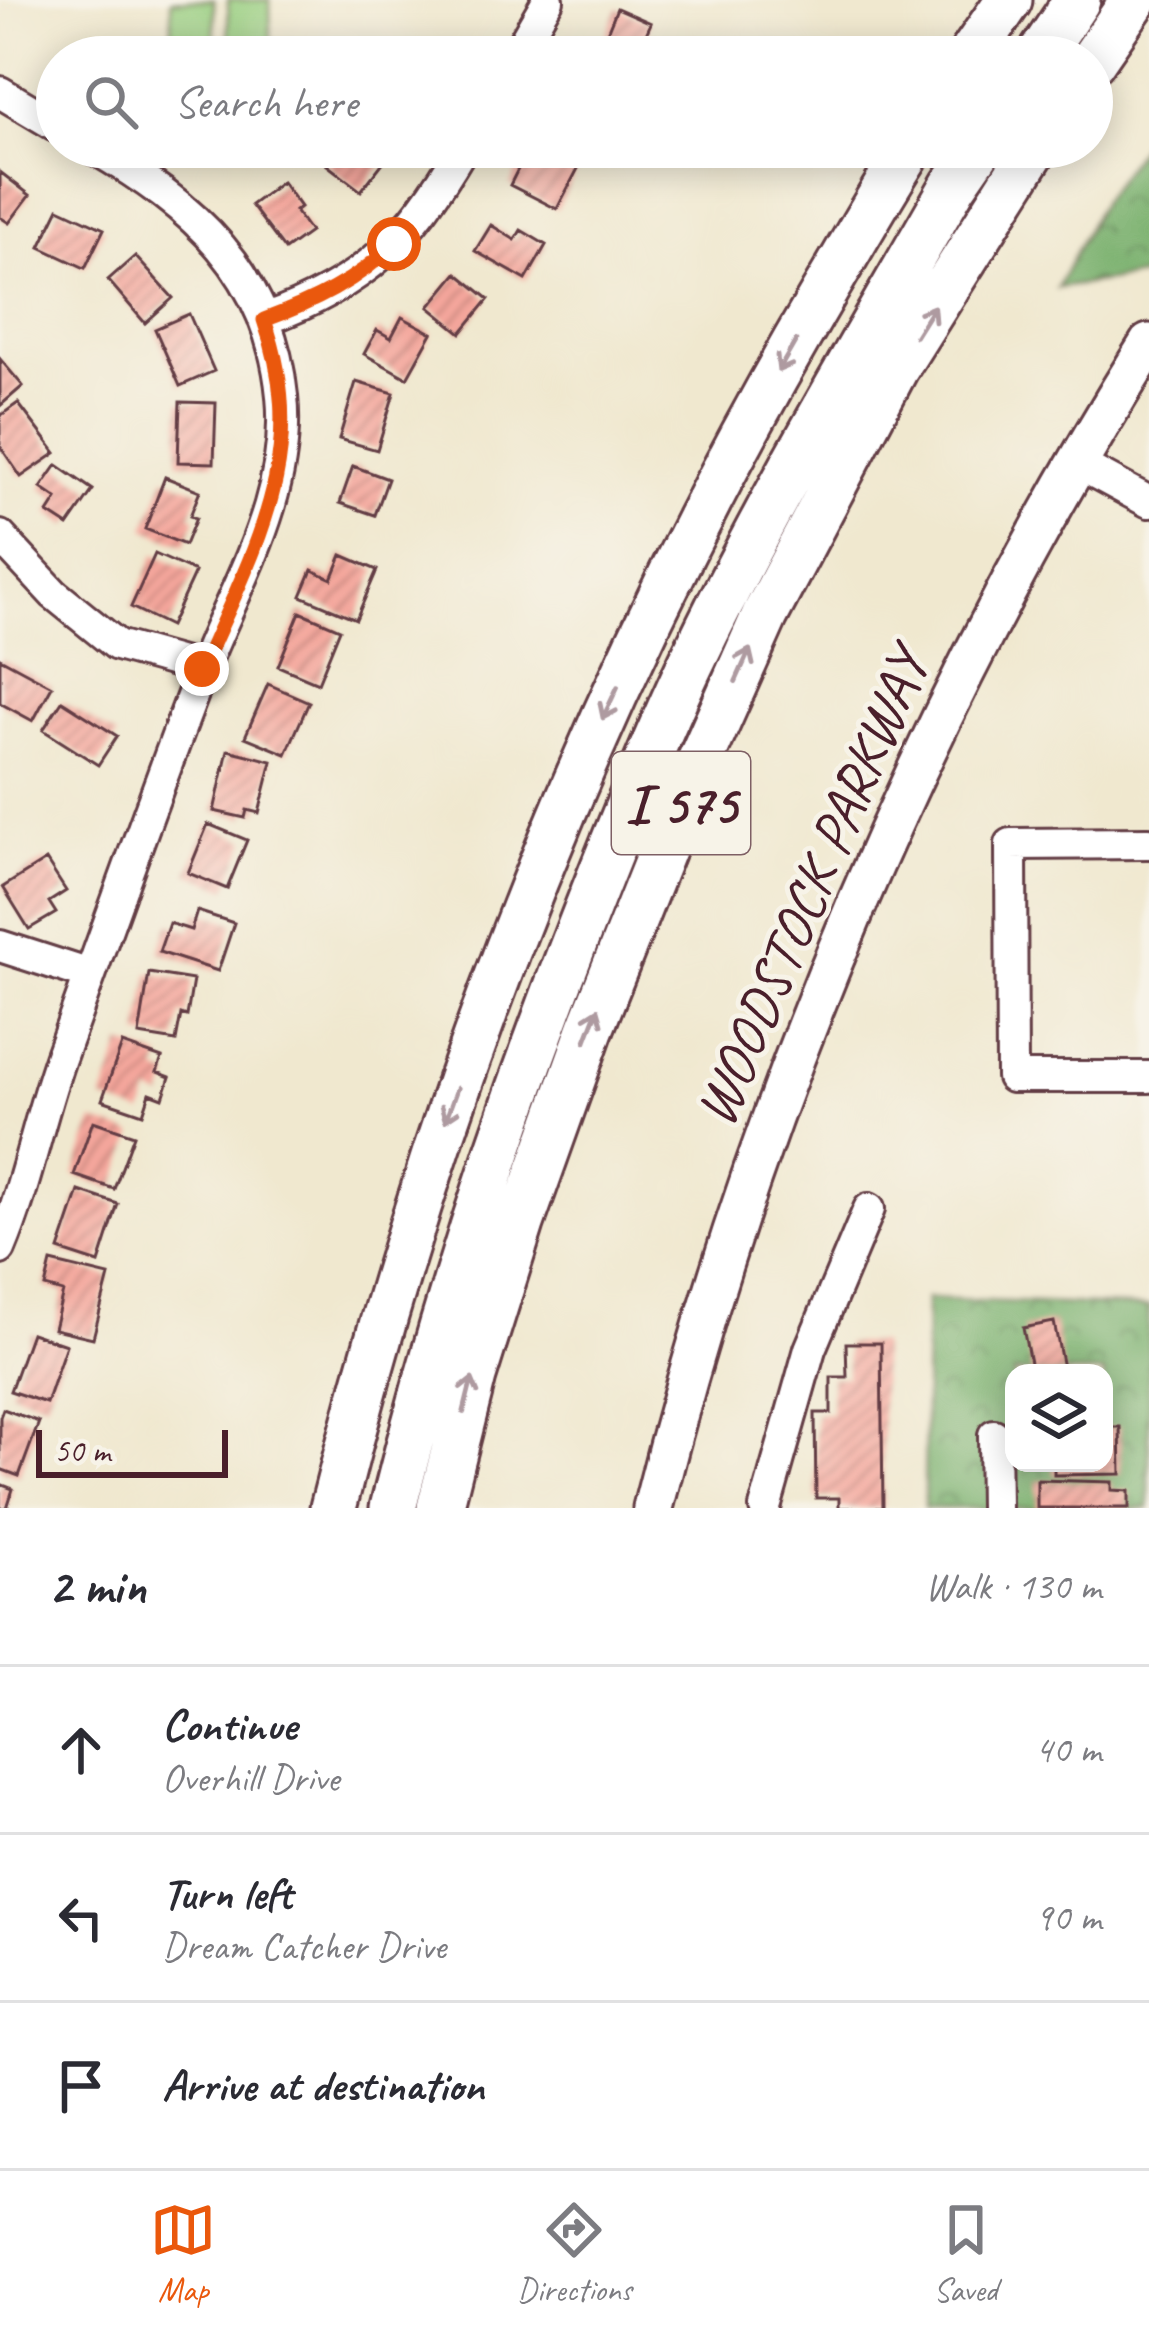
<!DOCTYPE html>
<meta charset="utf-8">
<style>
body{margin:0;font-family:Caveat,sans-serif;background:#f7f7f7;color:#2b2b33}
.controls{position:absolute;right:36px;bottom:36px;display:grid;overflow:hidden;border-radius:24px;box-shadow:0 6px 30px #0003}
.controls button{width:108px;height:108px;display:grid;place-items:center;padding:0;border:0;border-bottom:3px solid #e1e1e2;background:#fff;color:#2b2b33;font:60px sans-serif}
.scale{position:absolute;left:36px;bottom:30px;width:192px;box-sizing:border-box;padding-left:12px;border:6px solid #4a1f2b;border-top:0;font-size:33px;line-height:42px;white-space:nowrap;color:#4a1f2b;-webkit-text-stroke:9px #f7f3e8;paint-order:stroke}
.stop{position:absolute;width:36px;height:36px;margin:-27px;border:9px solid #ea580c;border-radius:50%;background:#fff}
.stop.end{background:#ea580c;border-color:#fff;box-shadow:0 3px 12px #0008}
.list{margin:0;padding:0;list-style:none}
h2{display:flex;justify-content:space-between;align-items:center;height:156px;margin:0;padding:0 48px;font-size:51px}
h2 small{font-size:39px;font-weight:400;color:#7c7c81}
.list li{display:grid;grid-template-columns:78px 1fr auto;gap:36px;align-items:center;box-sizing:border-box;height:168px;padding:0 48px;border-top:3px solid #e1e1e2}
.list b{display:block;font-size:45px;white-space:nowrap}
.list p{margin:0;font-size:39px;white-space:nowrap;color:#7c7c81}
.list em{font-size:39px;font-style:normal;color:#7c7c81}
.icon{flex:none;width:66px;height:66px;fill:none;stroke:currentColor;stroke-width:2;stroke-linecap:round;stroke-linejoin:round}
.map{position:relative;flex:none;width:1149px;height:1508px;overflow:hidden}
.search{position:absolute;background:#fff;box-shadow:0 6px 30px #0003;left:36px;right:36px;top:36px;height:132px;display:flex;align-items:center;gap:30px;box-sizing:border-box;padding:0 42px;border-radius:66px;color:#7c7c81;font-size:45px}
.sheet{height:660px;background:#fff}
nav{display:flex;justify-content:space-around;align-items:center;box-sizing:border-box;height:168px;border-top:3px solid #e1e1e2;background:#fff;font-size:33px;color:#7c7c81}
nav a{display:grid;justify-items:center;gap:6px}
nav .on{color:#ea580c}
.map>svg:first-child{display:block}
.grass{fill:#98ce80;stroke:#717656;stroke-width:3}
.forest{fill:url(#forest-crowns);stroke:#62684c;stroke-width:3;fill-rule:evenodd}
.building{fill:url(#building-hatch)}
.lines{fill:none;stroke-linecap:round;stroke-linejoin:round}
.minor-casing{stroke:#633d44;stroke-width:36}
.major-casing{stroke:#633d44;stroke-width:45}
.highway-casing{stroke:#633d44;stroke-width:51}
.minor{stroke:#fff;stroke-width:30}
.major{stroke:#fff;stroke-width:39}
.highway{stroke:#fff;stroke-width:45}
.oneway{stroke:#ae9aa0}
.route{stroke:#ea580c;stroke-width:15}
.labels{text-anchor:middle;stroke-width:10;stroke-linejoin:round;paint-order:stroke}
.shield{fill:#f7f3e8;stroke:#7e5f64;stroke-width:3}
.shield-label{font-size:57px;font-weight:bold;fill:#4a1f2b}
.street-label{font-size:60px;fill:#4a1f2b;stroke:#f7f3e8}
</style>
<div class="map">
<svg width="1149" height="1508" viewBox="0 0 1149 1508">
<defs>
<pattern id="forest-crowns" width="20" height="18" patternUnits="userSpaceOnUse" patternTransform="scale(3)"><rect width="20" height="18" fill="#7ab16e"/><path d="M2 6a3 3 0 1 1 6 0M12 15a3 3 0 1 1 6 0" fill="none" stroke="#668f5b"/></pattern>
<pattern id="building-hatch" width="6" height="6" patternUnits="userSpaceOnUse" patternTransform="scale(3)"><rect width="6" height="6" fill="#f4a69b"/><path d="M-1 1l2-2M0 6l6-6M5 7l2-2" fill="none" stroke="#c8877f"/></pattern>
</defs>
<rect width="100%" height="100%" fill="#f7f3e8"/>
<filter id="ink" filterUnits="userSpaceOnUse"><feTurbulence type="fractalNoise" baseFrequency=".00833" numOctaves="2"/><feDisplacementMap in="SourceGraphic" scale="24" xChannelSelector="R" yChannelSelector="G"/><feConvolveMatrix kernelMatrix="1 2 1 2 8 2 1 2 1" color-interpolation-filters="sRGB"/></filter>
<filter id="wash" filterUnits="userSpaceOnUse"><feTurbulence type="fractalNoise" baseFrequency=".004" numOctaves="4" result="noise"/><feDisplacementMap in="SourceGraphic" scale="48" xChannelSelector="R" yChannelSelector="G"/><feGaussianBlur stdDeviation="2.7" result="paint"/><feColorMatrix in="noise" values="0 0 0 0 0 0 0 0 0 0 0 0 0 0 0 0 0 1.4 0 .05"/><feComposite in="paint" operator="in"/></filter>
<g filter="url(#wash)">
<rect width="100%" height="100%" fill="#f0e8cf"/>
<path class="grass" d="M171,0H214L215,57H172Z
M228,0H270L271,57H229Z"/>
<path class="forest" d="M1149,135V275L1057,288L1101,202Z
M926,1299L1149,1307V1508H924ZM1014,1373H1104V1463H1014Z"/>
<g id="blocks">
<path class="building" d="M617,8L651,23L636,57H597Z
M342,147H395L361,191L327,165Z
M543,147H565L584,157L557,209L510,185L523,159L534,165Z
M0,172L30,195L9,223L0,217Z
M282,182L300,207L295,211L310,232L285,250L251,205Z
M59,208L104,229L85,268L40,247Z
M491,225L515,240L521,230L546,245L526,280L475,251Z
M135,256L173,298L145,323L108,280Z
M457,273L489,299L461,333L429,307Z
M189,314L214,371L180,386L155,329Z
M402,317L432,333L407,378L364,354L377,330L391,338Z
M0,359L23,386L0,406Z
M356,382L394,393L377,450L339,439Z
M180,402L216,403L214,463L178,462Z
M18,403L56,453L21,477L0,446V416Z
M57,465L93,490L68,526L48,513L57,499L41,488Z
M353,466L388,479L375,515L340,503Z
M165,477L200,491L190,516L196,518L185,545L145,529Z
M155,554L195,572L170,626L131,607Z
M342,555L377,570L356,619L301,596L312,570L332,579Z
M300,612L340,629L318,683L278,666Z
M0,658L52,686L33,721L0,703Z
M268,684L309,702L286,754L245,737Z
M62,701L117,736L98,765L43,730Z
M228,750L272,761L259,813L247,810L245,818L214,811Z
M208,824L247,840L227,889L188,873Z
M46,860L66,891L49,902L56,913L29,929L3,887Z
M197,911L234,923L218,971L159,952L169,923L191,930Z
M149,973L193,980L187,1016L181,1014L176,1041L139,1035Z
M122,1044L162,1058L157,1072L170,1077L163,1098L150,1093L143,1114L102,1100Z
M93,1121L134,1135L114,1189L74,1175Z
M79,1191L118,1204L99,1263L59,1250Z
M51,1262L109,1276L93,1338L54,1329L63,1292L45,1287Z
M1054,1322L1064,1373H1032L1023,1328Z
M31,1333L66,1345L46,1403L10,1391Z
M846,1343H881L883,1508H839V1498H816L815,1413H831V1377H847Z
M3,1409L39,1422L19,1476L0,1469V1417Z
M1104,1427H1120L1121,1474L1054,1475V1463H1104Z
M1037,1480L1112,1482V1490L1129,1491V1508H1037Z
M0,1484L13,1489L7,1508H0Z"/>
</g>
</g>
<g filter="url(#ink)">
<use href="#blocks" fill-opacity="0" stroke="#633d44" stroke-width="3"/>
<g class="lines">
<defs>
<path id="minor" d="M515,57L548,0
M0,92L57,126
M264,320C366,283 409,239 463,147
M1077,463L1149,502
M0,536L54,594L117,645L203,669
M1149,843L1011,844L1012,1077H1149
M0,946L90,975
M0,1249C27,1185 39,1115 63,1050C109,924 153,798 201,673C236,583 292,497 282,396C270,272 194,206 92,147
M994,1435L995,1508
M765,1508L810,1349L869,1209"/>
<path id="major" d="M653,1508C754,1102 927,699 1149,344"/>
<path id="highway" d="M970,57L1009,0
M1039,57L1077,0
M1092,61L1134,0
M333,1508C439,1083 600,672 823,294C852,245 880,195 911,147
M393,1508C442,1311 505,1119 579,930C614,840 650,750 691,663C769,499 863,344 953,186L980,147
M440,1508L473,1376L521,1223L590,1030L673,822L765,615L895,369L1035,147"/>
</defs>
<use href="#minor" class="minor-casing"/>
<use href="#major" class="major-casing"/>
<use href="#highway" class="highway-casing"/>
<use href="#minor" class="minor"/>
<use href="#major" class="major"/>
<use href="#highway" class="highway"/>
</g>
<defs><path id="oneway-shaft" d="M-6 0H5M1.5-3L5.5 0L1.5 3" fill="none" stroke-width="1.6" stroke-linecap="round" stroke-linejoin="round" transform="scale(3)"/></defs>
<g class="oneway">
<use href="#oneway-shaft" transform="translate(925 321) rotate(-58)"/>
<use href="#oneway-shaft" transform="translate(787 356) rotate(120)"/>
<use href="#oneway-shaft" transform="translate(743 665) rotate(-66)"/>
<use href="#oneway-shaft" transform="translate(610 703) rotate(115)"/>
<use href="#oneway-shaft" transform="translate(592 1025) rotate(-69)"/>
<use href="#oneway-shaft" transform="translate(451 1105) rotate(110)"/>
<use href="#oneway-shaft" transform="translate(468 1395) rotate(-76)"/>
</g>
</g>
<g class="lines" filter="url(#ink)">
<path class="route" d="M202,669C254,548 312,455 264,320C313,302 357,281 394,244"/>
</g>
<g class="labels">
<rect class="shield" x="612" y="752" width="138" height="102" rx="9"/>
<g class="shield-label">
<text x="681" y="823">I 575</text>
</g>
<g class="street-label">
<text transform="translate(810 887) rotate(-67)" y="21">WOODSTOCK PARKWAY</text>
</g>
</g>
</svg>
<div class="controls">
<button><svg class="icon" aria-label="layers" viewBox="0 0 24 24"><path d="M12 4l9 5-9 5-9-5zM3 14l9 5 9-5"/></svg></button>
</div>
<div class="scale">50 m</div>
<div class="stop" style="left:394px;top:244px"></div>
<div class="stop end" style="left:202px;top:669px"></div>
<div class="search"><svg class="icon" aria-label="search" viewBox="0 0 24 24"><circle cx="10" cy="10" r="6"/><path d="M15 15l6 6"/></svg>Search here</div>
</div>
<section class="sheet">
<h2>2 min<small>Walk · 130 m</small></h2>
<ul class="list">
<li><svg class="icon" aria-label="ahead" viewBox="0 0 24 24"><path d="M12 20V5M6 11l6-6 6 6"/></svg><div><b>Continue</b><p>Overhill Drive</p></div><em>40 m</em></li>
<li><svg class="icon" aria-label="left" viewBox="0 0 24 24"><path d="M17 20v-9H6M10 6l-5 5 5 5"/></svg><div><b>Turn left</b><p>Dream Catcher Drive</p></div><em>90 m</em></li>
<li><svg class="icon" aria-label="arrive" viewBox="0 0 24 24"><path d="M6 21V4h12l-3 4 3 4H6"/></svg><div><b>Arrive at destination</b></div></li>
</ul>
</section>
<nav>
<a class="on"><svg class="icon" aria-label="map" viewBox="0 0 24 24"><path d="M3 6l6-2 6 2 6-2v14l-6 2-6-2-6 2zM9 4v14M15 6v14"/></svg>Map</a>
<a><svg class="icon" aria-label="directions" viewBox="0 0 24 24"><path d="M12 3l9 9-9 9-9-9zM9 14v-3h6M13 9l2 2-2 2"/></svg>Directions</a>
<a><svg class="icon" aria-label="saved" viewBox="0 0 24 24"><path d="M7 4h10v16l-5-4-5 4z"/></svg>Saved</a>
</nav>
